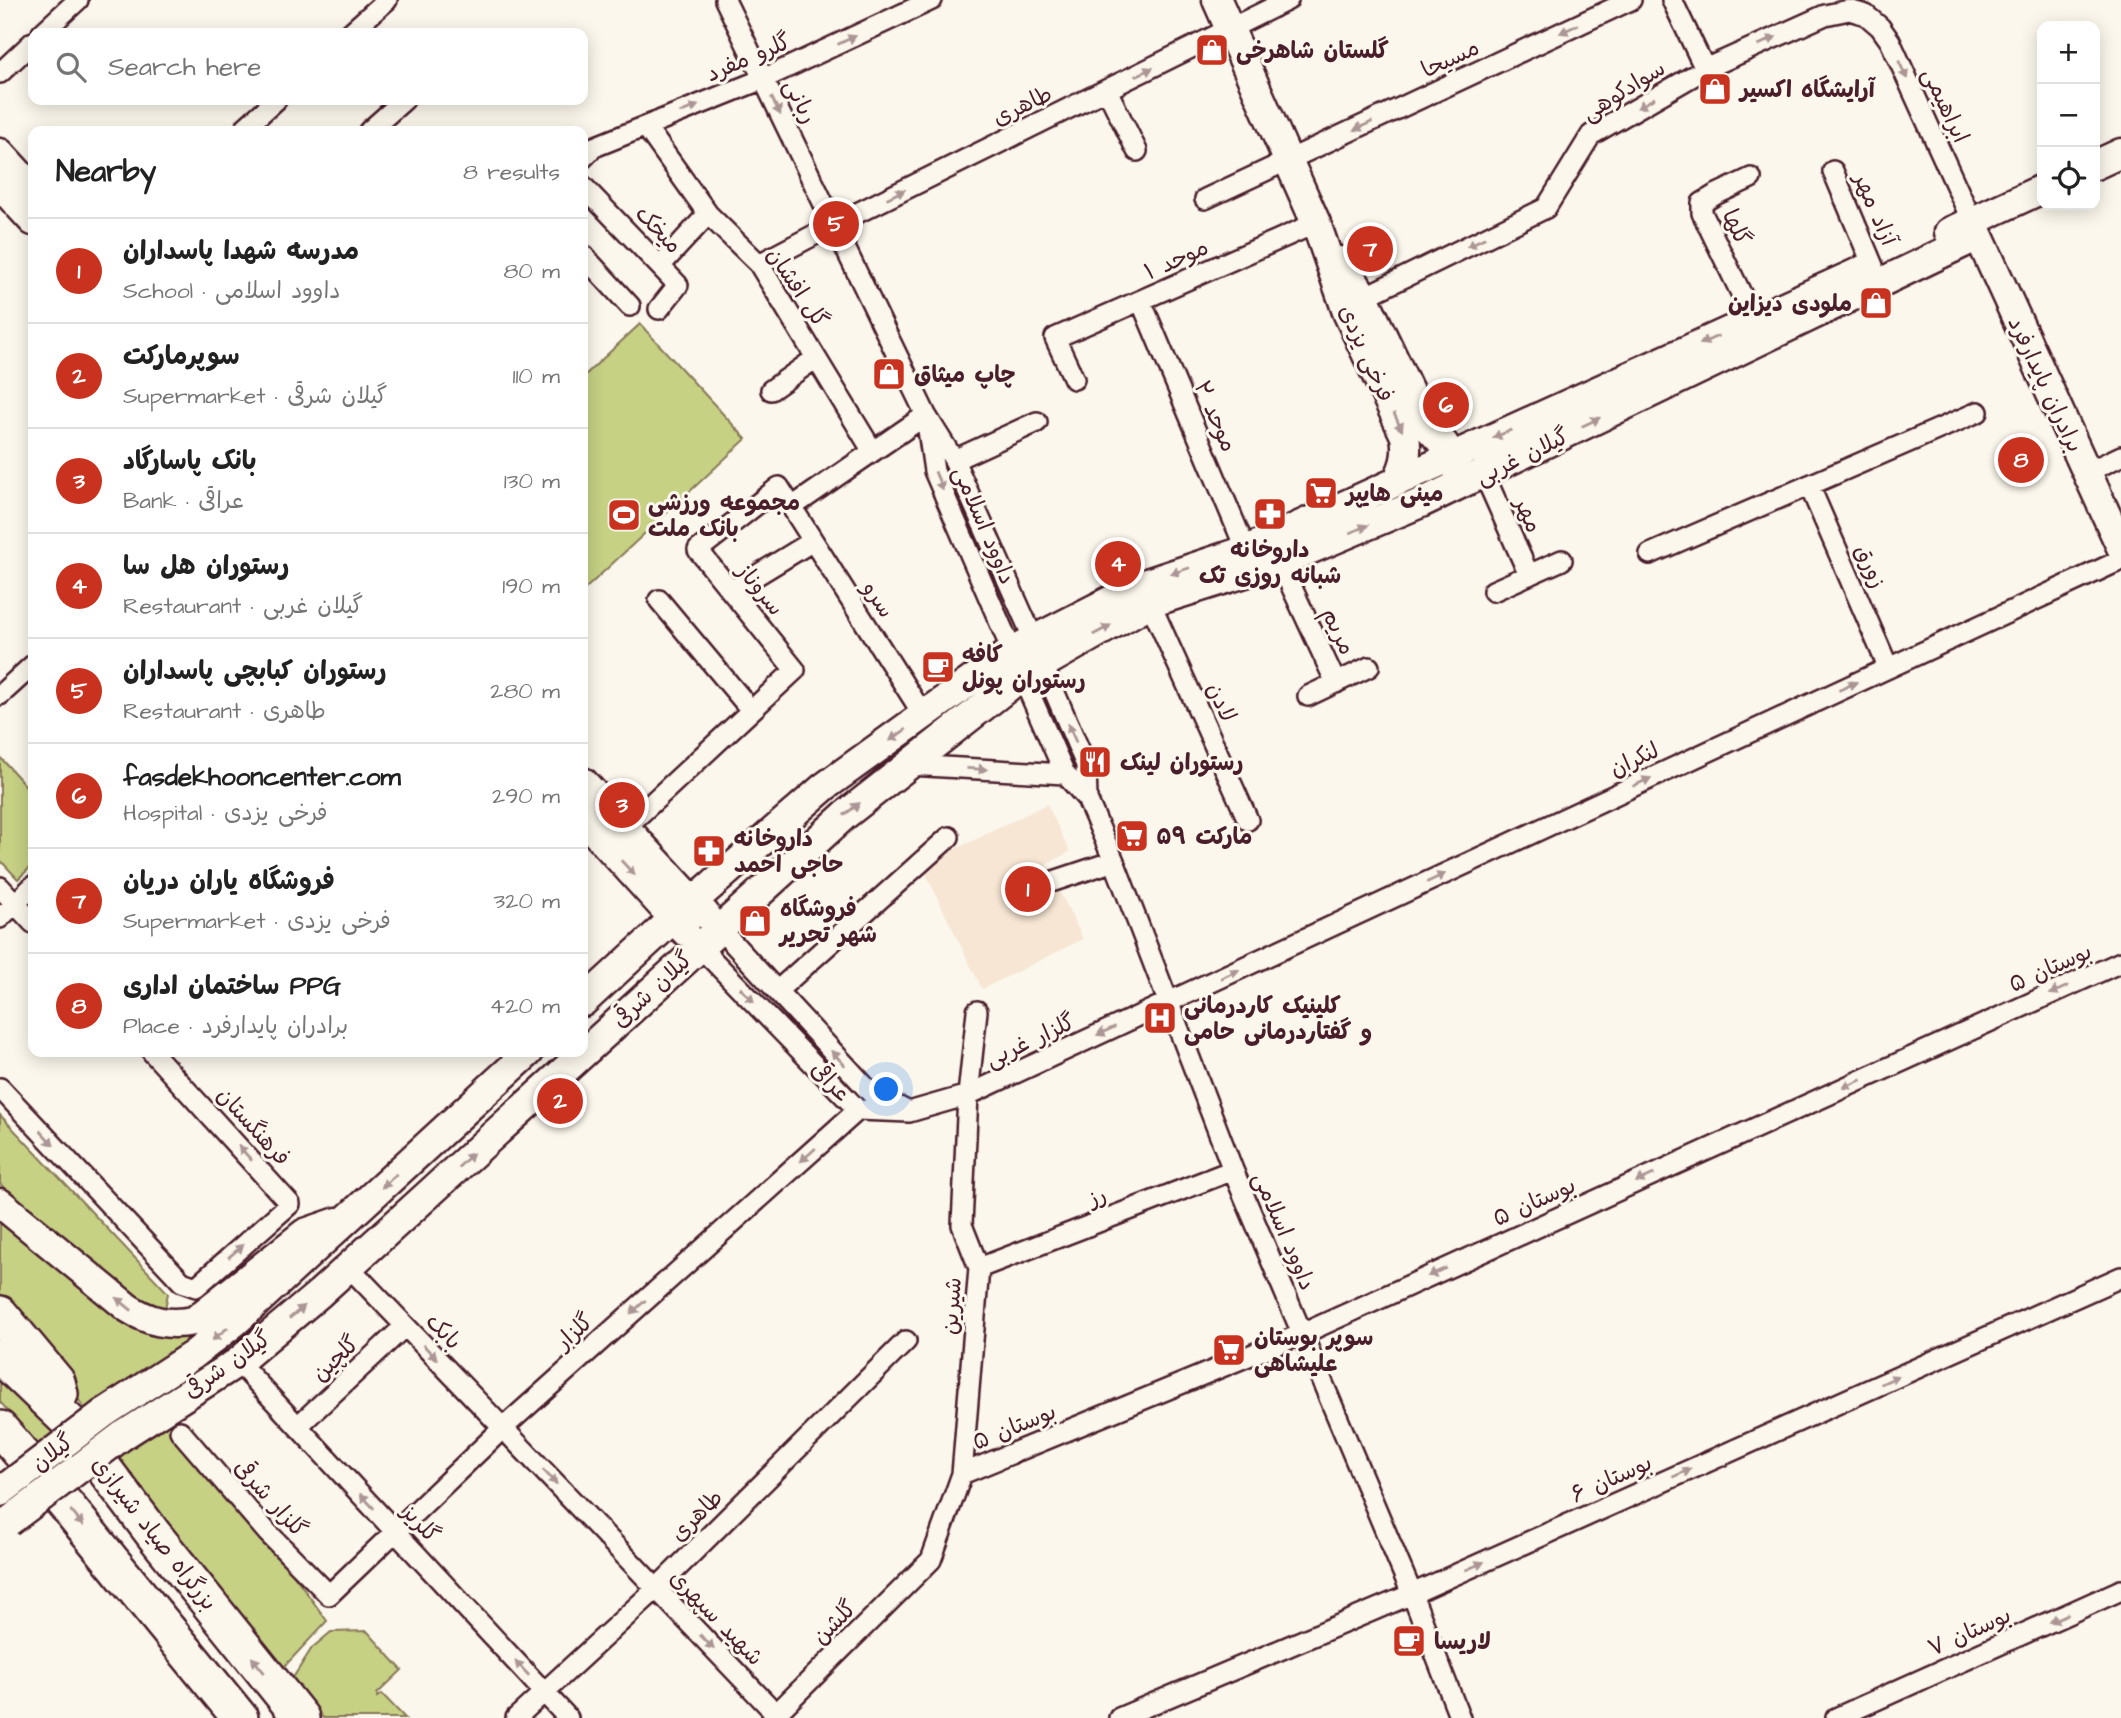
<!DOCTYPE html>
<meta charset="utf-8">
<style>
body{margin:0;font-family:"Architects Daughter","Playpen Sans Arabic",sans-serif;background:#f2f2f2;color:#222}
.controls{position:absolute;right:21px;top:21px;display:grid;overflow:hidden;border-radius:14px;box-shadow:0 4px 18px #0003}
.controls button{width:63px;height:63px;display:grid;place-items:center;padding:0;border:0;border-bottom:2px solid #e0e0e0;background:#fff;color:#222;font:35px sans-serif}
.you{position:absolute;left:887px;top:1090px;width:24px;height:24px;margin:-18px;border:5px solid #fff;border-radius:50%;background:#1a73e8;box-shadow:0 0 0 10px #1a73e833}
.badge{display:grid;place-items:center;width:46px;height:46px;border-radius:50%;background:#c8321e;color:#fff;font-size:23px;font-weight:700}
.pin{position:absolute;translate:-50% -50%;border:4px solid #fff;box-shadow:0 2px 7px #0006}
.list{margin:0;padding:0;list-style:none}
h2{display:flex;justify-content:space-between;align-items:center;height:91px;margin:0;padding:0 28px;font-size:30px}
h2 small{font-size:23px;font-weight:400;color:#767676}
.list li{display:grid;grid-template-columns:46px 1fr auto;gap:21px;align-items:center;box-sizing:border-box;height:105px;padding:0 28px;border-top:2px solid #e0e0e0}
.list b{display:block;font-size:26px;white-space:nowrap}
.list p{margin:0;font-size:23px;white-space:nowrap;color:#767676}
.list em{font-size:23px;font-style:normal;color:#767676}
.icon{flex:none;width:38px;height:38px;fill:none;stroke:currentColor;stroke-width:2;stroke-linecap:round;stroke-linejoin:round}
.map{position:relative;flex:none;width:2121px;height:1718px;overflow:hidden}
.search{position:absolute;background:#fff;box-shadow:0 4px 18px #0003;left:28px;top:28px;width:560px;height:77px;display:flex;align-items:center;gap:18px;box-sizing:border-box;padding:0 24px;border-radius:14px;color:#767676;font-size:26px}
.panel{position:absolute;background:#fff;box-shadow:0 4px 18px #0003;left:28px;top:126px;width:560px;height:931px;border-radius:14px}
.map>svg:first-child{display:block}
.built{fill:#f6e6d3}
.green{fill:#c6d184;stroke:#887858;stroke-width:2}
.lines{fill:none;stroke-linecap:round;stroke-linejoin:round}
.street-casing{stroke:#4a1f2b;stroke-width:24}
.secondary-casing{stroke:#4a1f2b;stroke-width:33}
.highway-casing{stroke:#4a1f2b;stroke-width:40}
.street{stroke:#fbf7ec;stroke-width:19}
.secondary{stroke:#fbf7ec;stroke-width:28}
.highway{stroke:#fbf7ec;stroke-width:35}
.secondary-bridge-casing{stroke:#4a1f2b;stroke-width:33;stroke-linecap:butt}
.secondary-bridge{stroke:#fbf7ec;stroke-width:28}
.oneway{fill:#ab9695}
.labels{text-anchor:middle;stroke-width:6;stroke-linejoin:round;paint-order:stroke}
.poi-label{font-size:23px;font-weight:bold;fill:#4a1f2b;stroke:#fbf7ec;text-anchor:start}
.street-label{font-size:23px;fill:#4a1f2b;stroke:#fbf7ec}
</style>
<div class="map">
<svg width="2121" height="1718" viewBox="0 0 2121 1718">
<rect width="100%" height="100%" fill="#fbf7ec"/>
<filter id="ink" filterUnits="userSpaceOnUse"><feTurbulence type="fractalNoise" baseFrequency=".0143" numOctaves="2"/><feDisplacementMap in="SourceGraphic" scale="14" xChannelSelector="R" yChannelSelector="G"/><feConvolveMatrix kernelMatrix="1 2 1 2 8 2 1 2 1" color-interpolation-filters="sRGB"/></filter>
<g filter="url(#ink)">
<path class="built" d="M1047,804L1070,852L1046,864L1083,939L982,989L922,866Z"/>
<path class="green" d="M640,324L746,439L583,591V377Z
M0,757L33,794V865L18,879L0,860Z
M0,1115L168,1293L165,1309L154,1313L0,1184Z
M0,1212L157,1329L290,1265L91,1417L71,1389L0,1303Z
M0,1374L61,1441L44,1453L0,1402Z
M168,1419L291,1571L327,1621L282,1669L114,1457Z
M367,1631L402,1670L377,1694V1697L382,1694L405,1718H323L291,1681L312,1648L331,1632Z"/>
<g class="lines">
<defs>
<path id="street" d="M725,0L926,415L954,460L1034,640
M1672,0L1705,69
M42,33L78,0
M350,33L387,0
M0,73L33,42
M1107,90L1137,151
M646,127L708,214L759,264L872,450
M250,131L246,127L276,100
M369,131L404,100
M583,158L594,147L763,79L932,0
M1833,171L1873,266
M1751,178L1715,195L1702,203V213L1754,320
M583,186L678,285L659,309
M1205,199L1631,0
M583,255L630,306
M759,264L835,224L1288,0
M660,266L708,214
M1364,297L1546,208L1591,135L1705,69L1825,15L1849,10L1866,15L1880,27L1890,41L1972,221
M1141,301L1246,550
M1074,379L1055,338L1316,223
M771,390L816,358
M927,423L934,471L1012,651
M954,460L1037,422
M2087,472L2121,456
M1484,474L1529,575
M1809,485L1888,667
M792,507L926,415
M1650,554L1978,412
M1280,562L1336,683
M731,591L813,541
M1493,591L1562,560
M659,600L751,710
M1150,603L1248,820
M1042,663L1086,765L1087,799
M1022,676L1065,774L1087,799L1114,861L1233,1170L1412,1594L1460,1718
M0,695L33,665
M1308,696L1369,667
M909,765L1065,774
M625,828L795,670L698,550L779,487L924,716
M1054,881L1114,861
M0,887L33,923
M0,918L33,886
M699,946L858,1110L909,1112L871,1093L719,928
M777,991L949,837
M0,1088L182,1282L196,1287L290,1204L152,1052
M909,1112L968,1095L2121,560
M349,1267L780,1718
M979,1268L1233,1170
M238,1362L568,1718
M298,1426L405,1326
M180,1431L267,1532L329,1595L503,1428L858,1110
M962,1474L1302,1334L2121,962
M516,1718L656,1589L906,1341
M772,1718L931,1560L962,1474L979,1268L962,1225L968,1095L977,1011
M1119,1718L1412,1594L2121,1277
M1836,1718L2121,1590"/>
<path id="secondary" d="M1217,0L1316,223L1347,312L1405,436C1408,454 1405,465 1397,481
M0,153L33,189
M2095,165L2121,153
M0,185L33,221
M1972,221L2121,547
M1949,232L2042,189
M1341,261L1364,297L1425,424L1444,444L1458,471
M583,782L705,914
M583,819L685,931
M583,1002L674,918L824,787L1012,651L1141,585L1246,550L1868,268
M0,1203L128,1308C150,1322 168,1326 194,1321L305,1233L337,1222
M104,1413L193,1355L235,1322L529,1052
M122,1436L238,1362L320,1293L845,815L1022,676L1150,603L1280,562L1423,502L1978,236"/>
<path id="highway" d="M0,1314L57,1382L60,1394
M0,1356L68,1421L154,1535L301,1718
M0,1429L66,1505L240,1718"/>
</defs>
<use href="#street" class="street-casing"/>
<use href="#secondary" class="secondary-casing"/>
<use href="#highway" class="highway-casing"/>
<use href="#street" class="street"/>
<use href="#secondary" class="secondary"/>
<use href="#highway" class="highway"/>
<defs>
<path id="secondary-bridge" d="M0,1492L104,1413
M8,1522L122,1436"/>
</defs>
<use href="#secondary-bridge" class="secondary-bridge-casing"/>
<use href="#secondary-bridge" class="secondary-bridge"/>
</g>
<defs><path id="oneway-solid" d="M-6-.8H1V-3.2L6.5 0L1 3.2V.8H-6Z" transform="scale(1.75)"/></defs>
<g class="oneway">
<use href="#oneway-solid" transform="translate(1569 29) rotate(155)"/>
<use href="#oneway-solid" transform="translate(847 40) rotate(-25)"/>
<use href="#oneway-solid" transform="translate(1767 41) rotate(-25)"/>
<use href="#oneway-solid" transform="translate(1903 70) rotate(65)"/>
<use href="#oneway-solid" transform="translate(1144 72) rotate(-26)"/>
<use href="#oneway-solid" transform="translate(1646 103) rotate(150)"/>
<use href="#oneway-solid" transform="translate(776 106) rotate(63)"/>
<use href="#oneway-solid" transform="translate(689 109) rotate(-22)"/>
<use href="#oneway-solid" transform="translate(1363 126) rotate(155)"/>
<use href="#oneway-solid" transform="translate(896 194) rotate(-26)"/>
<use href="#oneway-solid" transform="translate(1476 242) rotate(154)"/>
<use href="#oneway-solid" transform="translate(1709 340) rotate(156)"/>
<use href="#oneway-solid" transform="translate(1398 422) rotate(65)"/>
<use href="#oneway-solid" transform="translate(1591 422) rotate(-26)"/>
<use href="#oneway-solid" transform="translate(1502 434) rotate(156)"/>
<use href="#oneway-solid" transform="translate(939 481) rotate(67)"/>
<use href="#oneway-solid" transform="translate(1359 529) rotate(-23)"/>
<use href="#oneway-solid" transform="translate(1180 571) rotate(162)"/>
<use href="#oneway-solid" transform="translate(1102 630) rotate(-29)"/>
<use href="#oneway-solid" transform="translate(1848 686) rotate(-25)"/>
<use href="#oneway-solid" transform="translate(1072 733) rotate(-113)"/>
<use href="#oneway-solid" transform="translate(898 735) rotate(145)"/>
<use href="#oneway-solid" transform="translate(977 769) rotate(3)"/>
<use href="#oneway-solid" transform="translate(1642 782) rotate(-25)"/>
<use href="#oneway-solid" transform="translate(852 809) rotate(-38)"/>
<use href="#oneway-solid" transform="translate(628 868) rotate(47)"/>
<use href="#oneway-solid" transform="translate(1436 878) rotate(-25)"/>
<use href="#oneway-solid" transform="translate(1230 974) rotate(-25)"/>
<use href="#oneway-solid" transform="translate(2059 990) rotate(156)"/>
<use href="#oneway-solid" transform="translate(747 995) rotate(46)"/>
<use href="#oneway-solid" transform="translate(1106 1031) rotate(155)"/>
<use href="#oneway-solid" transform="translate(838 1058) rotate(-133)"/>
<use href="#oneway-solid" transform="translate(1852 1084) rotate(156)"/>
<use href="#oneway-solid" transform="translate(47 1138) rotate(47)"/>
<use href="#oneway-solid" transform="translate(245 1153) rotate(-132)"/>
<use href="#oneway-solid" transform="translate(808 1155) rotate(138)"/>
<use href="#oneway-solid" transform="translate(466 1160) rotate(-43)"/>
<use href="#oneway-solid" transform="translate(1645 1178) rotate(156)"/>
<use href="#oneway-solid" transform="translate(389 1181) rotate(137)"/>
<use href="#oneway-solid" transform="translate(236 1251) rotate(-41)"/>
<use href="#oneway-solid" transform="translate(1437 1272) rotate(156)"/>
<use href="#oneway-solid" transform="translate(124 1304) rotate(-141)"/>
<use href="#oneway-solid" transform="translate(638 1307) rotate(138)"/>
<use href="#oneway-solid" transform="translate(297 1312) rotate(-40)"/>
<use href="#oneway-solid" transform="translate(220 1334) rotate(141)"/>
<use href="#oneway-solid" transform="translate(430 1352) rotate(46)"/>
<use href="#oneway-solid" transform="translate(1890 1380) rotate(-24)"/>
<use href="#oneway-solid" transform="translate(1682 1473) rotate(-24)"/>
<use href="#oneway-solid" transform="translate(550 1477) rotate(46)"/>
<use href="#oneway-solid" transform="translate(367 1501) rotate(-133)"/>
<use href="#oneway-solid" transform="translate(77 1518) rotate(51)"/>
<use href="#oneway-solid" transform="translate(1475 1566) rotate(-24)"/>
<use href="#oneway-solid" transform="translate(2059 1618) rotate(156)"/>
<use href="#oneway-solid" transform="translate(707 1642) rotate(46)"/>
<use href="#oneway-solid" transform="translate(258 1665) rotate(-129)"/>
<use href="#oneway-solid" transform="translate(522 1668) rotate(-133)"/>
</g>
</g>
<defs>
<symbol id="shop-square" viewBox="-11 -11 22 22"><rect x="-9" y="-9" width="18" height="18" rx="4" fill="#c8321e" stroke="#fbf7ec"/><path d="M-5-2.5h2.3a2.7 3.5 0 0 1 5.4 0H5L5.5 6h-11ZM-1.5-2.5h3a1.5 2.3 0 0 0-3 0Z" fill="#fff"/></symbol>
<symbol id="supermarket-square" viewBox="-11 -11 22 22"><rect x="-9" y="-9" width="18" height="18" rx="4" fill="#c8321e" stroke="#fbf7ec"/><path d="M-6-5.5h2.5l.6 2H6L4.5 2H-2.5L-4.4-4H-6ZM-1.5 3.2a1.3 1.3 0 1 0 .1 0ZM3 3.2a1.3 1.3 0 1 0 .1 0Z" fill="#fff"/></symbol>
<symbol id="pharmacy-square" viewBox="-11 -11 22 22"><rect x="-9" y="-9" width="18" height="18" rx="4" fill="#c8321e" stroke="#fbf7ec"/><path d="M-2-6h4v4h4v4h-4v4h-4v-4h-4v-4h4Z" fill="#fff"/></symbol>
<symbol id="stadium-square" viewBox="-11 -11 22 22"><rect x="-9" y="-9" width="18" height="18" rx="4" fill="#c8321e" stroke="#fbf7ec"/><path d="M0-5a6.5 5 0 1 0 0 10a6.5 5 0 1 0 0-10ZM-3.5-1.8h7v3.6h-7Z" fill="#fff"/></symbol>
<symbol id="cafe-square" viewBox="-11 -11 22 22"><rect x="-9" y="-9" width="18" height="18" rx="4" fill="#c8321e" stroke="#fbf7ec"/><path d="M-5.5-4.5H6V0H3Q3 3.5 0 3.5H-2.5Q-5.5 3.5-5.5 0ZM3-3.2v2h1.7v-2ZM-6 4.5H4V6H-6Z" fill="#fff"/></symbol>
<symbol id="restaurant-square" viewBox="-11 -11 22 22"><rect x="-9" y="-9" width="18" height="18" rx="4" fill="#c8321e" stroke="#fbf7ec"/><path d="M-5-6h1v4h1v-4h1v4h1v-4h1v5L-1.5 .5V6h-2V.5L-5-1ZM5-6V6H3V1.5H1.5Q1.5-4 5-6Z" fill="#fff"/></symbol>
<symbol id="hospital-square" viewBox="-11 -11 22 22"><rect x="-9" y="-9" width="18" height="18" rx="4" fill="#c8321e" stroke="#fbf7ec"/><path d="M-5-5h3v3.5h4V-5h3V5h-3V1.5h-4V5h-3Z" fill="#fff"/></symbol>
</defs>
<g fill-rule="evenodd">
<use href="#shop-square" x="1193" y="31" width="38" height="38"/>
<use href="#shop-square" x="1696" y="70" width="38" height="38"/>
<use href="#shop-square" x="1857" y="284" width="38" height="38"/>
<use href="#shop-square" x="870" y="355" width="38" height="38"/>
<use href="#supermarket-square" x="1302" y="474" width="38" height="38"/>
<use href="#pharmacy-square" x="1251" y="495" width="38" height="38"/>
<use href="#stadium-square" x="605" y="496" width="38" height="38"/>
<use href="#cafe-square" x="919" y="648" width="38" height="38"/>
<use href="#restaurant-square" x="1076" y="743" width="38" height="38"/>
<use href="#supermarket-square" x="1113" y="817" width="38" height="38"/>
<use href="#pharmacy-square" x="690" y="832" width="38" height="38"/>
<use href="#shop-square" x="736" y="902" width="38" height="38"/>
<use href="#hospital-square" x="1141" y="999" width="38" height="38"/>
<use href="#supermarket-square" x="1210" y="1331" width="38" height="38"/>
<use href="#cafe-square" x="1390" y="1622" width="38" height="38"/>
</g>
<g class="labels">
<g class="poi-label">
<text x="1236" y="58">گلستان شاهرخى</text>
<text x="1740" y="97">آرایشگاه اکسیر</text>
<text x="1852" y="311" text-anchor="end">ملودی دیزاین</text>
<text x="914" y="382">چاپ میثاق</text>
<text x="1346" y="501">مینی هایپر</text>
<text x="648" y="510">مجموعه ورزشی<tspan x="648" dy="26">بانک ملت</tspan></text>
<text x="1270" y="557" text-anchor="middle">داروخانه<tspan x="1270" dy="26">شبانه روزی تک</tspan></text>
<text x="962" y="662">کافه<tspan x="962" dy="26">رستوران پونل</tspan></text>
<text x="1120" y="770">رستوران لینک</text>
<text x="1156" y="844">مارکت ۵۹</text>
<text x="734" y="846">داروخانه<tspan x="734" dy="26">حاجی احمد</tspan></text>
<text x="780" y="916">فروشگاه<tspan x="780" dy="26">شهر تحریر</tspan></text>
<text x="1184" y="1013">کلینیک کاردرمانی<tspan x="1184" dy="26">و گفتاردرمانی حامی</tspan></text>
<text x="1254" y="1345">سوپر بوستان<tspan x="1254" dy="26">علیشاهی</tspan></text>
<text x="1434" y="1649">لاریسا</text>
</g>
<g class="street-label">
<text transform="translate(748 57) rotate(-23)" y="8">گلرو مفرد</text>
<text transform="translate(1450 58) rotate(-25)" y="8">مسیحا</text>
<text transform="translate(1623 90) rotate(-32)" y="8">سوادکوهی</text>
<text transform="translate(801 101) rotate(63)" y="8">ربانی</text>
<text transform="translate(1022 105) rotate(-26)" y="8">طاهری</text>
<text transform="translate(1946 105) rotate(65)" y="8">ابراهیمی</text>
<text transform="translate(1876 209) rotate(67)" y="8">آزاد مهر</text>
<text transform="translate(1737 227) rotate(65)" y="8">گلها</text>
<text transform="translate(659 229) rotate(46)" y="8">میخک</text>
<text transform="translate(1176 259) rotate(-24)" y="8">موحد ۱</text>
<text transform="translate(798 287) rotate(56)" y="8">گل افشان</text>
<text transform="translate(1367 353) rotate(66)" y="8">فرخی یزدی</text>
<text transform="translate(2046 384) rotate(65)" y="8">برادران پایدارفرد</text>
<text transform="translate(1216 416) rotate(67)" y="8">موحد ۲</text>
<text transform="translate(1522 456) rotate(-26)" y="8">گیلان غربی</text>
<text transform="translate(1529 515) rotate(66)" y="8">مهر</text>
<text transform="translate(985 525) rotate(67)" y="8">داوود اسلامی</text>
<text transform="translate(1871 566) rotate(66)" y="8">زورق</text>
<text transform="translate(761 589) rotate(51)" y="8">سروناز</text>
<text transform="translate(879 599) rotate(58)" y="8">سرو</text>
<text transform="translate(1339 631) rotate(65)" y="8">مریم</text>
<text transform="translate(1222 702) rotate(66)" y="8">لادن</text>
<text transform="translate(1634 759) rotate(-25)" y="8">لنکران</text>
<text transform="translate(2050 967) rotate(-24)" y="8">بوستان ۵</text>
<text transform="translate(652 989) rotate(-43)" y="8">گیلان شرقی</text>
<text transform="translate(1030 1040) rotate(-25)" y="8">گلزار غربی</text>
<text transform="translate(831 1081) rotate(46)" y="8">عراقی</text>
<text transform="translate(254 1126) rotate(48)" y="8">فرهنگستان</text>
<text transform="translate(1097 1196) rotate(-21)" y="8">رز</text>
<text transform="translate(1534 1201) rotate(-24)" y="8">بوستان ۵</text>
<text transform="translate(1285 1231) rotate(67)" y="8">داوود اسلامی</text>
<text transform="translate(951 1306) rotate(-86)" y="8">شیرین</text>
<text transform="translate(444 1331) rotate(46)" y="8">بابک</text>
<text transform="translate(574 1331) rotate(-42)" y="8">گلزار</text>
<text transform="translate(335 1358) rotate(-43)" y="8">گلچین</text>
<text transform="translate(227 1364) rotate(-35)" y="8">گیلان شرقی</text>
<text transform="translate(1014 1426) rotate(-22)" y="8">بوستان ۵</text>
<text transform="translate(52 1452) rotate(-37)" y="8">گیلان</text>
<text transform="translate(1611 1478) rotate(-24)" y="8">بوستان ۶</text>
<text transform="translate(271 1498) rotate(48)" y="8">گلزار شرقی</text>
<text transform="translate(696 1515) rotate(-45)" y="8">طاهری</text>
<text transform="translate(421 1523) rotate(47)" y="8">گلریز</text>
<text transform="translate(155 1533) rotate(52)" y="8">بزرگراه صیاد شیرازی</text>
<text transform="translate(717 1617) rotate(46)" y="8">شهید سپهری</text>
<text transform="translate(834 1622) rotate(-45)" y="8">گلشن</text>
<text transform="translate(1969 1631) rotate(-24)" y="8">بوستان ۷</text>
</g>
</g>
</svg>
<div class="controls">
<button>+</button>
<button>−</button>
<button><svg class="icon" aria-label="locate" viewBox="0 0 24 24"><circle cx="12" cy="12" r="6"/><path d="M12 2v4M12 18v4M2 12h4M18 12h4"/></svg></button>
</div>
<div class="you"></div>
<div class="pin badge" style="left:1028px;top:889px">1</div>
<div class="pin badge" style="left:560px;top:1101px">2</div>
<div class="pin badge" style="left:622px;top:805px">3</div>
<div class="pin badge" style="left:1118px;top:564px">4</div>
<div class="pin badge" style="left:836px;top:224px">5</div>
<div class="pin badge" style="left:1446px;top:405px">6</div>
<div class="pin badge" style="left:1370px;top:249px">7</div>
<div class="pin badge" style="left:2021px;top:460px">8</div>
<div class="search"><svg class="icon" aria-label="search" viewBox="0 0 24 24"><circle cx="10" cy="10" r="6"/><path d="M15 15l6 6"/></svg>Search here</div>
<section class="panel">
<h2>Nearby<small>8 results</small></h2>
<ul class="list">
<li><span class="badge">1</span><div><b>مدرسه شهدا پاسداران</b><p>School · داوود اسلامی</p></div><em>80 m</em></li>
<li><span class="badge">2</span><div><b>سوپرمارکت</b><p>Supermarket · گیلان شرقی</p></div><em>110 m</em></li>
<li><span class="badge">3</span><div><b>بانک پاسارگاد</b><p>Bank · عراقی</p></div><em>130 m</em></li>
<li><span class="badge">4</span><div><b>رستوران هل سا</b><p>Restaurant · گیلان غربی</p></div><em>190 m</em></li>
<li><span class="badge">5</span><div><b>رستوران کبابچی پاسداران</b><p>Restaurant · طاهری</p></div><em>280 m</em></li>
<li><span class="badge">6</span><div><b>fasdekhooncenter.com</b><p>Hospital · فرخی یزدی</p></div><em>290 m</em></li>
<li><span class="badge">7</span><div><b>فروشگاه یاران دریان</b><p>Supermarket · فرخی یزدی</p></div><em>320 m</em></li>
<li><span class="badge">8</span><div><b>ساختمان اداری PPG</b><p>Place · برادران پایدارفرد</p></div><em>420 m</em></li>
</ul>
</section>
</div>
